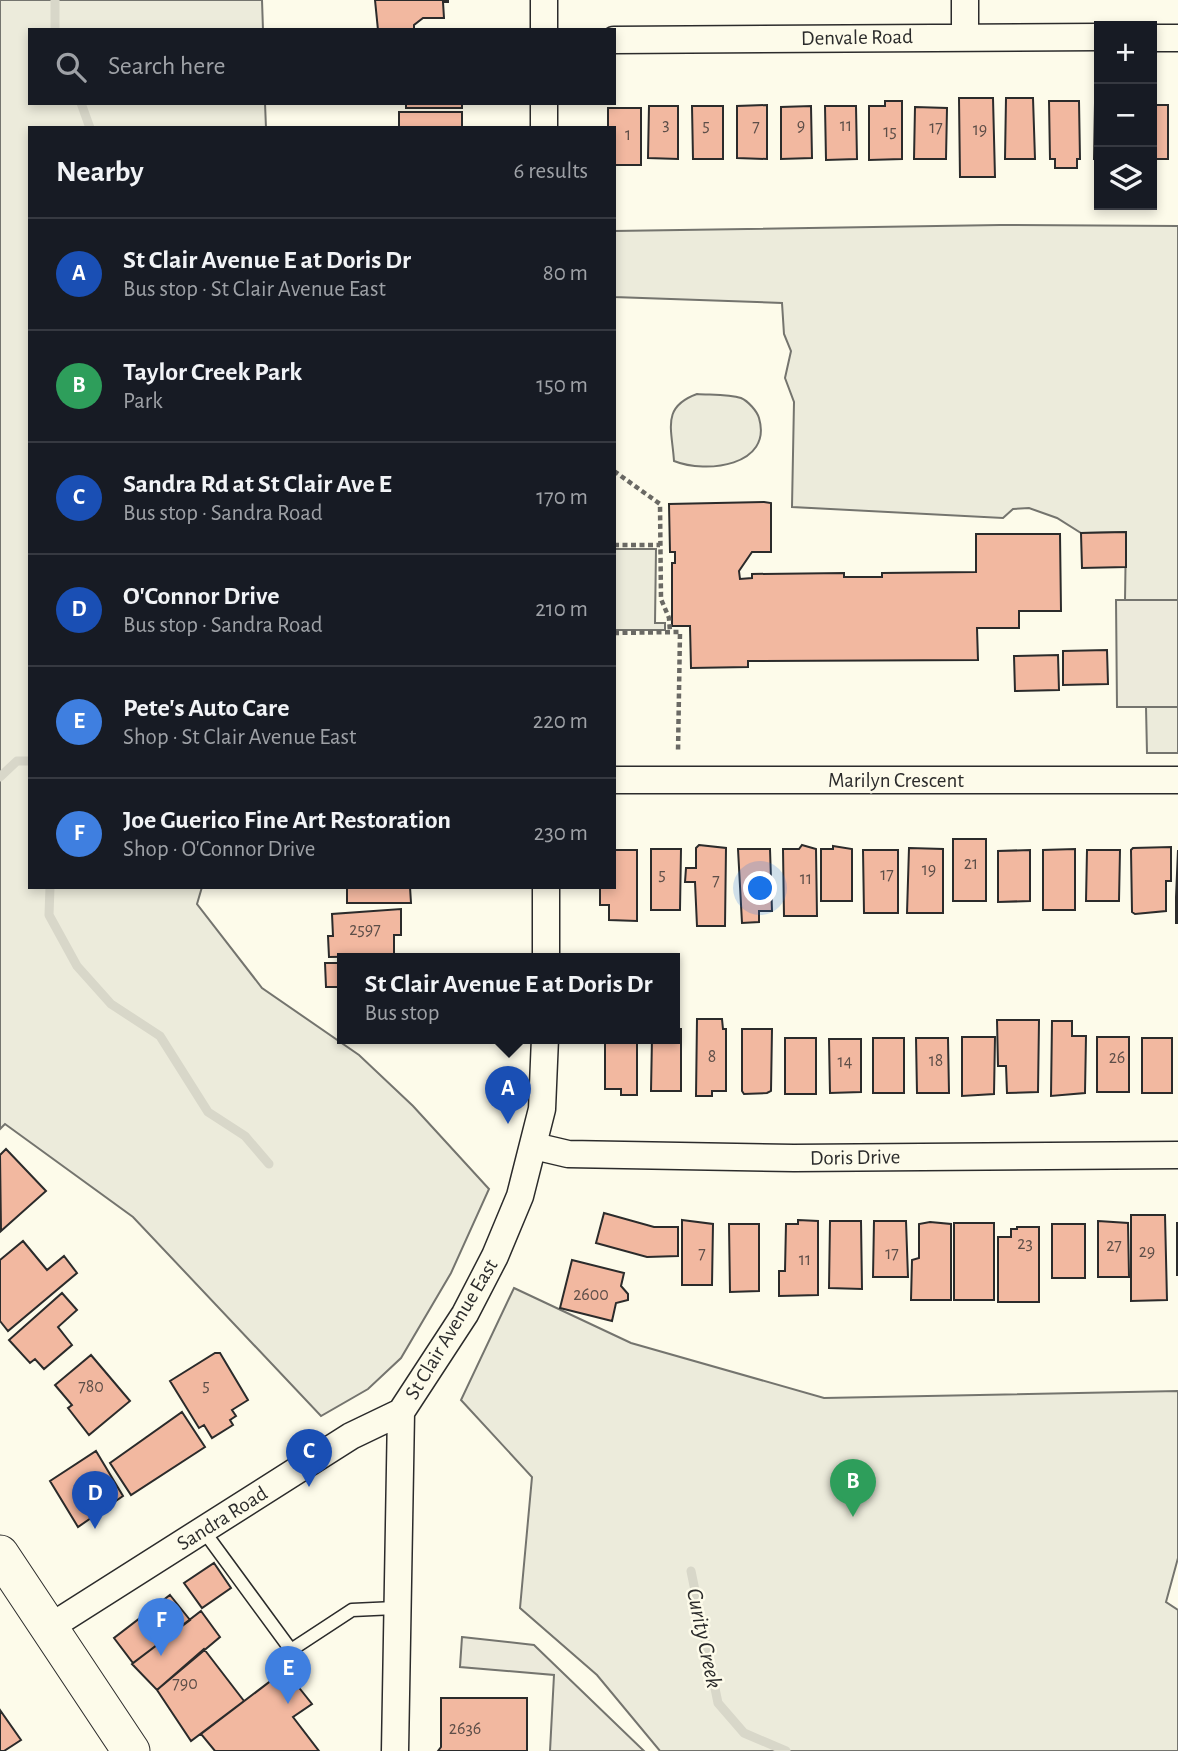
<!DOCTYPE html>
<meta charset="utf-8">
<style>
body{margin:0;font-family:"Alegreya Sans",sans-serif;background:#20242c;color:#f1f3f6}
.controls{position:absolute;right:21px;top:21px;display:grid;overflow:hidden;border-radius:0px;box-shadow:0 4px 10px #0003}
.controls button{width:63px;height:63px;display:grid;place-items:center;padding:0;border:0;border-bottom:2px solid #363941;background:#171b24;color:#f1f3f6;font:35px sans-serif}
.you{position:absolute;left:761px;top:889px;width:24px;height:24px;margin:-18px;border:5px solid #fff;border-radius:50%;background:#1a73e8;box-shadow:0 0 0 10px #1a73e833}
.badge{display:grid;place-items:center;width:46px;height:46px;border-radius:50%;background:#c62828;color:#fff;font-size:23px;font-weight:700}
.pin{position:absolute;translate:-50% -58px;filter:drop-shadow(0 2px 4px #0008)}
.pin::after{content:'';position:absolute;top:37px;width:24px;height:21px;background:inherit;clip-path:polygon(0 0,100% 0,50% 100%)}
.popup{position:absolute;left:337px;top:953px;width:343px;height:91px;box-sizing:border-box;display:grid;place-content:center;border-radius:0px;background:#171b24;filter:drop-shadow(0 2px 5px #0005);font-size:23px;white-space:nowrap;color:#9ea1a6}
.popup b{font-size:26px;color:#f1f3f6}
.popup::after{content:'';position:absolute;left:50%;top:100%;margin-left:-14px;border:14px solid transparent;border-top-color:#171b24}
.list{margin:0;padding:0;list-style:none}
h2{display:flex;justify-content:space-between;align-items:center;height:91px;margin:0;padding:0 28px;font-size:30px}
h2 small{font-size:23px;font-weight:400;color:#9ea1a6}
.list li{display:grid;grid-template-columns:46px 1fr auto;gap:21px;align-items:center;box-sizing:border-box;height:112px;padding:0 28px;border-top:2px solid #363941}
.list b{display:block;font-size:26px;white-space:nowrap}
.list p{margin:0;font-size:23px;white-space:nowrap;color:#9ea1a6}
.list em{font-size:23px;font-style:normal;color:#9ea1a6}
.icon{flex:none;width:38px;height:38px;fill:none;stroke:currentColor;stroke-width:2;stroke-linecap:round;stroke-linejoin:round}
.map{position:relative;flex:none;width:1178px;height:1751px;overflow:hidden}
.search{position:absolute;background:#171b24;box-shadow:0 4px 10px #0003;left:28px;top:28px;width:588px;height:77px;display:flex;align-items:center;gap:18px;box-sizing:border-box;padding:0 24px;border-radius:0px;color:#9ea1a6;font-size:26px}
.panel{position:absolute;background:#171b24;box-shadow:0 4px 10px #0003;left:28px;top:126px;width:588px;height:763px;border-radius:0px}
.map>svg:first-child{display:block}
.green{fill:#ecebdb;stroke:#74746e;stroke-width:2}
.parking{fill:#eceadb;stroke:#74746e;stroke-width:2}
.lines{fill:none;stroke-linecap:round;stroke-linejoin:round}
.stream{stroke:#d8d7c9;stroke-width:9}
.building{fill:#f2b8a0;stroke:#2b2b2b;stroke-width:2}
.lane-casing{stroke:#2b2b2b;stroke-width:15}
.street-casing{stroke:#2b2b2b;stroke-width:29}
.secondary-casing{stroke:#2b2b2b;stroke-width:39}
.path{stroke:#6a6964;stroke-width:4.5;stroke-dasharray:5 3.5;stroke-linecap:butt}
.lane{stroke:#fdfbea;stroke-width:12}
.street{stroke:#fdfbea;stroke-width:26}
.secondary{stroke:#fdfbea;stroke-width:37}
.labels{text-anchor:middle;stroke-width:5;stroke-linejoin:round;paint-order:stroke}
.number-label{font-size:18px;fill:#5d4e48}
.street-label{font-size:21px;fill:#2b2b2b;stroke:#fdfbea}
.water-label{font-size:23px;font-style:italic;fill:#2b2b2b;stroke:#fdfbea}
</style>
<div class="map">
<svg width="1178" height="1751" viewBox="0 0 1178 1751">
<rect width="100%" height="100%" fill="#fdfbea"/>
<path class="green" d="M0,0H262L263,30H30V103H265L266,128H30V887H202L197,904L262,988L359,1055L413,1106L489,1189L451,1273L401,1358L368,1389L321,1416L133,1217L5,1124L0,1129Z
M1000,225L1178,226V600H1125L1126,532L1081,533L1057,518L1029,508L1013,509L1003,518L792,507L794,402L785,378L791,351L784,334L782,303L614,297V231Z
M697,394C710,395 729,394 741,398C748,401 757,411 759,418C773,466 706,474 674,461C672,429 661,407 697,394Z
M614,549H656L655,623H665V630H614Z
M1146,707H1178V753H1147Z
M514,1288L631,1343L824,1398L1178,1391V1558L1166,1602L1178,1610V1751H660L597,1675L520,1608L532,1477L461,1400Z"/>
<path class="parking" d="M1116,600H1178V707H1117Z
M462,1637L534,1645L644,1751H550L554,1675L460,1667Z"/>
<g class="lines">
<path class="stream" d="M55,30V0
M81,103L90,128
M0,777L17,761H30
M50,887L49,915L77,966L111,1004L160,1036L208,1112L245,1136L269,1164
M691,1571L718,1703L744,1733L786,1751"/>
</g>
<path class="building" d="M375,0H448V2H443L444,18H423L414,25V30H378Z
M959,98H993L995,177H960Z
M1006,98H1033L1035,159H1005Z
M885,101H902V159L869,160V106H885Z
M1049,101H1079L1080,159H1077V168H1055V159H1050Z
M406,103H462V108H406Z
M1095,103H1099V159H1094Z
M767,105V159L737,158V106Z
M1152,105H1168V159H1152Z
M649,106H678V159L648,158Z
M692,106H723V159H693Z
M811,106L812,158L781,159V107Z
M825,106H856L857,159L826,160Z
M915,107L947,108L946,159H914Z
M608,108H641V165H614V128H608Z
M399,112H462V128H399Z
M764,502L771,503V552H752L739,571L740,579L752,578V574L844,573V577H882V573L976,572V534H1060L1061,611H1019V628H977L978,660L748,661V667L691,668L690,626H672V563H675V552H670L669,504Z
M1126,532V567L1082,568L1081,533Z
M1107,650L1108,684L1063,685V651Z
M1058,655L1059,690L1015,691L1014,656Z
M953,839H986V901H953Z
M699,845L726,848L725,926H697L695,882H685L686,868H696V848Z
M802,845L816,849L817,916H784L783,849H799Z
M833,846L852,849V901H821V849H833Z
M1171,847V881H1166V911L1135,914L1132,912L1131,850L1133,848Z
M909,848L943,849V913H907Z
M651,849H681L680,910H651Z
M738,849H770L772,911H759V922L742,923Z
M1075,849V910H1043V850Z
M614,850H637V921L609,920V905H600V887H614Z
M863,850H898V913H864Z
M1030,850V901L998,902V851Z
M1087,850H1120L1119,901H1086Z
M1178,850V923H1176V897Z
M347,887H410L411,903H347Z
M401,909V935H394V956L329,957L328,936H333L332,914Z
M325,963H342V987H326Z
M697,1019H722L723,1029H726V1091H712V1096H696Z
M997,1020H1039L1038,1092L1007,1093L1006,1066H998Z
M1052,1021H1072V1036H1086L1085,1093L1051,1096Z
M674,1029H681V1091H651L652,1038H674Z
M742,1029H772L771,1091L767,1093L744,1094L742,1091Z
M962,1037H995L994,1094L962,1096Z
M1097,1037H1129V1092H1097Z
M605,1038H637V1095H621V1089H605Z
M785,1038H816V1094H785Z
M873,1038H904V1093H873Z
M916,1038H948L949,1093H917Z
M1142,1038H1172V1093H1142Z
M829,1039H861V1092L830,1093Z
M6,1149L46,1191L1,1231L0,1155Z
M604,1213L654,1227H678V1256L647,1257L596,1243Z
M1131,1215H1165L1167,1300L1131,1301Z
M682,1220L713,1224L712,1285H682Z
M798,1220L818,1221V1295L779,1296V1271H785L786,1224H798Z
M830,1221H861L862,1289L829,1288Z
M874,1221H906L908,1277H873Z
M1098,1221L1128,1223L1129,1277H1098Z
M930,1222L951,1224V1300H911L912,1260L919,1258V1224Z
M954,1223H994V1300H954Z
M1177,1223H1178V1275H1177Z
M729,1224H759V1291L730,1292Z
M1052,1224H1085V1278H1052Z
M1017,1227H1039V1302H998V1237H1011V1229H1017Z
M23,1241L47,1270L64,1256L77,1273L8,1331L0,1321V1260Z
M572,1260L624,1273L621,1286L628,1294V1300L616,1303L612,1321L560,1308Z
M62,1293L77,1310L58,1327L72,1345L44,1369L35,1359L30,1363L9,1340Z
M215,1353H220L248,1400L232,1410L236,1416L230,1420L233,1425L212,1438L204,1425L199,1428L170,1381Z
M91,1355L130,1401L89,1435L68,1408L72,1405L55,1385Z
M182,1412L205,1447L131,1495L110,1463Z
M96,1451L123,1496L78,1527L50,1481Z
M214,1563L231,1588L202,1608L184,1583Z
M170,1595L190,1620L133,1663L114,1638Z
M201,1611L220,1637L157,1690L132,1664Z
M204,1649L244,1701L191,1741L157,1690Z
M285,1670L312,1704L293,1717L319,1751H215L201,1734Z
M441,1698H527V1751H438L441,1747Z
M0,1710L21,1740L4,1751H0Z"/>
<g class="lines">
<defs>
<path id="lane" d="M203,1530L291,1650L352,1610L395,1608"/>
<path id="street" d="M544,0V30
M965,0V35
M1152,38H1178
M614,40L1099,37
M544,103V128
M614,780H1178
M546,958V887
M534,1146L568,1154L794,1158L1178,1155
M47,1629L351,1436L401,1412
M395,1751L401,1412L465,1314L495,1256L520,1196L542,1109L545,1038"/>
<path id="secondary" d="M0,1554L131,1751"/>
</defs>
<use href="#lane" class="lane-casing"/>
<use href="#street" class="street-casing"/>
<use href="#secondary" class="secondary-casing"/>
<path class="path" d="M614,471L660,504L661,599L669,618L670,632
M614,545H660
M614,633L680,632L678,752"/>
<use href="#lane" class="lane"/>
<use href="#street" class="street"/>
<use href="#secondary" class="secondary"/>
</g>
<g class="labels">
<g class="number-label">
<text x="666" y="130">3</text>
<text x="706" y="131">5</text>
<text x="801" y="131">9</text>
<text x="846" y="131">11</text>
<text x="756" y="132">7</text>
<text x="936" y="133">17</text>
<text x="980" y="135">19</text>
<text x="890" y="137">15</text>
<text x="628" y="140">1</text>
<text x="971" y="869">21</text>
<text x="929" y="875">19</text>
<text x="662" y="880">5</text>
<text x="887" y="880">17</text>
<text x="806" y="884">11</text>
<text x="716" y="886">7</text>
<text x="365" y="935">2597</text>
<text x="712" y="1062">8</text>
<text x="1117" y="1063">26</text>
<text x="936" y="1066">18</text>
<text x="845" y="1067">14</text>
<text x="1025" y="1249">23</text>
<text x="1114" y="1251">27</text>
<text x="1147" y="1257">29</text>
<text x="702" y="1259">7</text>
<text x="892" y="1259">17</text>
<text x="805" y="1265">11</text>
<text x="591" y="1300">2600</text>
<text x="206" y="1391">5</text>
<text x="91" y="1392">780</text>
<text x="185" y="1689">790</text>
<text x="465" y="1734">2636</text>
</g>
<g class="street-label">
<text transform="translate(857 37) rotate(-1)" y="7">Denvale Road</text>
<text x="896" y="787">Marilyn Crescent</text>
<text transform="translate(855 1157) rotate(-1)" y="7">Doris Drive</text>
<text transform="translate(451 1329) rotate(-59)" y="7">St Clair Avenue East</text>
<text transform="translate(222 1518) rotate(-32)" y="7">Sandra Road</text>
</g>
<g class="water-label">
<text transform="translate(705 1638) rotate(78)" y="8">Curity Creek</text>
</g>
</g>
</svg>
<div class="controls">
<button>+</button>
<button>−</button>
<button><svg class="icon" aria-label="layers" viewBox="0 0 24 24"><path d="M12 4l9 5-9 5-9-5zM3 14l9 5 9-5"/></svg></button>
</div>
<div class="you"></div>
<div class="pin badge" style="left:508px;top:1124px;background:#1a4fb4">A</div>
<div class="popup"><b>St Clair Avenue E at Doris Dr</b>Bus stop</div>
<div class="pin badge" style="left:853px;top:1517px;background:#2e9e5b">B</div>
<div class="pin badge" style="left:309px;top:1487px;background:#1a4fb4">C</div>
<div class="pin badge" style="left:95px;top:1529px;background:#1a4fb4">D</div>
<div class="pin badge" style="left:288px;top:1704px;background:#3f7fe0">E</div>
<div class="pin badge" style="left:161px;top:1656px;background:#3f7fe0">F</div>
<div class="search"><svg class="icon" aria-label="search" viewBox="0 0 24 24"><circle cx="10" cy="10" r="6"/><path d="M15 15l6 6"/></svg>Search here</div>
<section class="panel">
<h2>Nearby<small>6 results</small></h2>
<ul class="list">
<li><span class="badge" style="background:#1a4fb4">A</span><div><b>St Clair Avenue E at Doris Dr</b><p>Bus stop · St Clair Avenue East</p></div><em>80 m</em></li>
<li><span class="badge" style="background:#2e9e5b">B</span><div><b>Taylor Creek Park</b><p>Park</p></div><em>150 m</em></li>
<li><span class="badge" style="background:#1a4fb4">C</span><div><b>Sandra Rd at St Clair Ave E</b><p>Bus stop · Sandra Road</p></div><em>170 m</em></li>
<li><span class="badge" style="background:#1a4fb4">D</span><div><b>O'Connor Drive</b><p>Bus stop · Sandra Road</p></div><em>210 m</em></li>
<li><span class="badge" style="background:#3f7fe0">E</span><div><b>Pete's Auto Care</b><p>Shop · St Clair Avenue East</p></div><em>220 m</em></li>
<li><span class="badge" style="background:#3f7fe0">F</span><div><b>Joe Guerico Fine Art Restoration</b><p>Shop · O'Connor Drive</p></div><em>230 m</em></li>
</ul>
</section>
</div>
